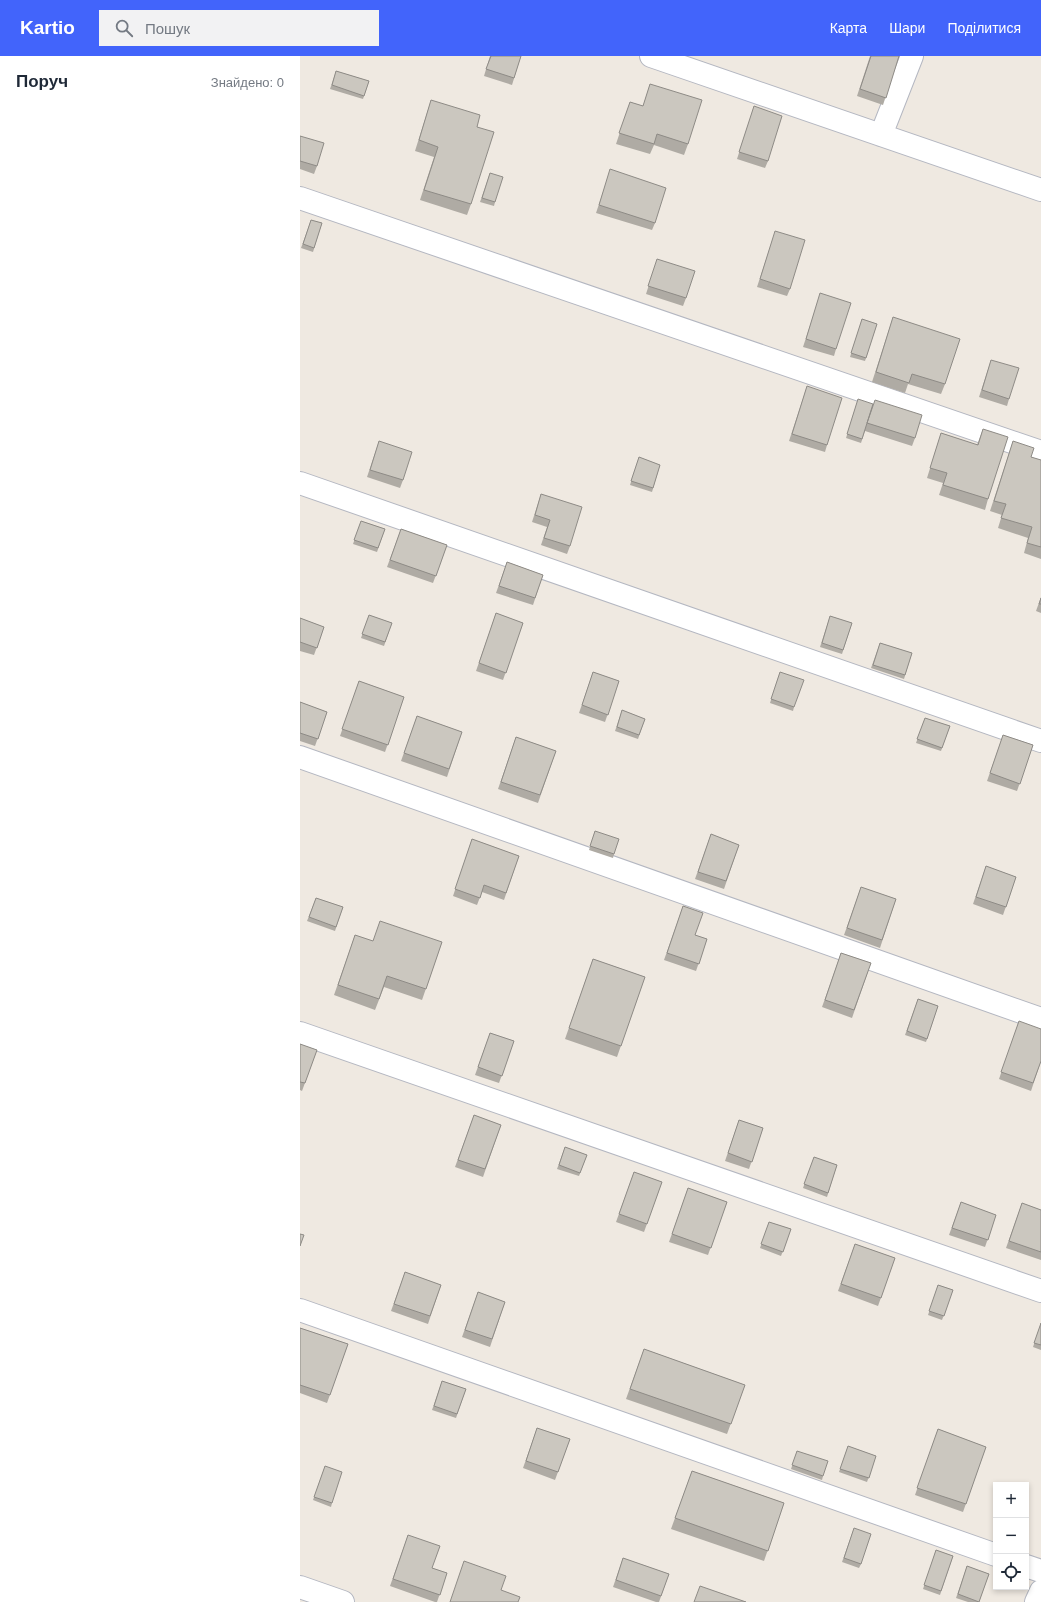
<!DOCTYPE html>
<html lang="uk">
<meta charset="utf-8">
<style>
body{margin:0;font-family:Arial,sans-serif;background:#f2f2f3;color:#1f2937}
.controls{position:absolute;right:12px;bottom:12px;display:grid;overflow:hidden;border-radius:0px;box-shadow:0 2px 6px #0003}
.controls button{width:36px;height:36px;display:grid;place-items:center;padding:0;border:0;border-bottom:1px solid #e0e1e3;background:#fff;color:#1f2937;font:20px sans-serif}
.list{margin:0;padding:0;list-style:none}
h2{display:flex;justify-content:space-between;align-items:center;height:52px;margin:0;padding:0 16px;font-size:17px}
h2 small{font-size:13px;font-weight:400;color:#747a83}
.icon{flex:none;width:22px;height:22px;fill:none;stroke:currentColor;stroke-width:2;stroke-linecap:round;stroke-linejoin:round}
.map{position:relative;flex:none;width:741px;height:1546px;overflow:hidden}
header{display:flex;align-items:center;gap:24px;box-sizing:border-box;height:56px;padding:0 20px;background:#4264fb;color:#fff}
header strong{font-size:19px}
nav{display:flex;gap:22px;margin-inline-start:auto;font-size:14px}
.search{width:280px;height:36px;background:#f2f2f3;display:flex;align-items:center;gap:10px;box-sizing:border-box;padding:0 14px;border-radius:0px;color:#747a83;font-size:15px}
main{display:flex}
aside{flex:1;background:#fff}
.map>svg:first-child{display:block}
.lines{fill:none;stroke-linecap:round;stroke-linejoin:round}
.street-casing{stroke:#b4b7c1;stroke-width:24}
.street{stroke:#fff;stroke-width:22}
.wall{fill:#afaba4}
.building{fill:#cbc7bf;stroke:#8e8b86}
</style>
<header>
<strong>Kartio</strong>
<div class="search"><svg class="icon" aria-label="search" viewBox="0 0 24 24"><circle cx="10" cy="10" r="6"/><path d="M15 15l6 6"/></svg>Пошук</div>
<nav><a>Карта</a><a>Шари</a><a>Поділитися</a></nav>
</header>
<main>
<aside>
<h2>Поруч<small>Знайдено: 0</small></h2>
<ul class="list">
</ul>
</aside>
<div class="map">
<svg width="741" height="1546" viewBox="0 0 741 1546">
<rect width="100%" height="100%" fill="#efe9e1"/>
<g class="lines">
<defs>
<path id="street" d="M351,0L741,134
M581,79L612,0
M0,142L741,396
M0,427L741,685
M0,701L741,963
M0,977L741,1235
M0,1254L696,1499
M726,1510L741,1515
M0,1531L43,1546
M736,1546L741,1535"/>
</defs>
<use href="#street" class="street-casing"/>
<use href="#street" class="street"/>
</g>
<path class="wall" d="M190,0H221L212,29L184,20Z
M570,0H599L583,49L557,40Z
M36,15L69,25L63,43L30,33Z
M350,28L388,88L384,99L354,89L350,98L316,88L330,46L343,50Z
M131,44L177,71L171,148L167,159L120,144L134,101L115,95Z
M454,50L468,105L465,112L437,103Z
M0,80L17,110L14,118L0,113Z
M190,117L195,146L194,150L180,146Z
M308,121L355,167L352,174L296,157Z
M11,164L22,167L13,196L1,192Z
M473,182L490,233L487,240L457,231Z
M355,210L386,242L383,250L346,238Z
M518,245L536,293L534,300L503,291Z
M593,261L645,328L641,338L608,328L605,337L572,326Z
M562,263L577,268L565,305L550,301Z
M691,304L709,343L707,350L679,341Z
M507,330L527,389L525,396L489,385Z
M558,343L615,382L612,390L565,375L561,387L546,382Z
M683,373L688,443L685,454L639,439L643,427L627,422L641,377L677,389Z
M79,385L103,424L100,432L67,421Z
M713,385L731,401L741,404V503L724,497L728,482L698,472L702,459L690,455Z
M339,401L360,409L352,436L330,429Z
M241,438L270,490L267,498L241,489L247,471L232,466Z
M61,465L85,473L77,496L53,488Z
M101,473L147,489L133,527L87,511Z
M207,506L243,519L233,549L196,537Z
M741,541V557L736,555Z
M196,557L223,567L203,624L176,615Z
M69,559L92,567L84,590L61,582Z
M530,560L552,567L542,598L520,591Z
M0,562L24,571L14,599L0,595Z
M580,587L612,597L604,623L571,612Z
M293,616L319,625L305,666L279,657Z
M480,616L494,651L493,655L470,647Z
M59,625L104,641L85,696L40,680Z
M0,646L27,656L15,690L0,685Z
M322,654L345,663L338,683L315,675Z
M117,660L162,676L147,721L101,705Z
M625,662L650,670L641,695L616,687Z
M703,679L733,689L717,735L687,725Z
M216,681L256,695L238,747L198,733Z
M295,775L314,798L313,802L289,794Z
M411,778L439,789L424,833L395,823Z
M172,783L219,800L204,844L182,836L177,849L153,840Z
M686,810L716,821L703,859L673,848Z
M561,831L596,843L580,892L544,879Z
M16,842L43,851L35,875L7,865Z
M383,850L395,879L407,883L396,915L364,904Z
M55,879L72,885L142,886L122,944L84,931L75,954L34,939Z
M541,897L571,907L552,962L522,951Z
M293,903L345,921L317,1001L265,983Z
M618,943L638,950L626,986L605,979Z
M719,965L741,1005L731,1035L699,1023Z
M190,977L214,985L199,1027L175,1019Z
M0,988L17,994L2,1035L0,1034Z
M174,1059L201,1069L183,1121L155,1111Z
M439,1064L463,1072L449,1113L425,1105Z
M265,1091L287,1099L279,1120L257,1113Z
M514,1101L537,1109L527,1141L503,1132Z
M334,1116L362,1126L344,1176L316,1166Z
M388,1132L427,1146L408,1199L369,1186Z
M661,1146L696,1159L685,1191L649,1179Z
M722,1147L741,1154V1204L706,1192Z
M469,1166L491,1173L481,1200L460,1192Z
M555,1188L595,1202L578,1250L538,1235Z
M105,1216L141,1229L128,1268L91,1255Z
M638,1229L653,1234L642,1264L628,1259Z
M178,1236L205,1246L190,1291L162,1281Z
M741,1267V1294L733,1291Z
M0,1272L48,1288L27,1347L0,1337Z
M344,1293L445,1329L427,1378L326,1343Z
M142,1325L166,1333L156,1362L132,1354Z
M237,1372L270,1383L255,1424L223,1412Z
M638,1373L686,1391L663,1456L615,1439Z
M548,1390L576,1400L567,1426L539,1416Z
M497,1395L523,1420L522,1424L491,1413Z
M25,1410L32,1447L31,1451L13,1444Z
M392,1415L484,1447L464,1505L371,1473Z
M554,1472L561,1508L559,1512L542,1506Z
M108,1479L132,1512L147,1517L137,1546H135L90,1530Z
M636,1494L653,1500L640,1539L623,1533Z
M323,1502L369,1518L359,1546H356L313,1531Z
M667,1510L689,1518L679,1546H668L656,1542Z"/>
<path class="building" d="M191,0H221L214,22L186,13Z
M571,0H599L586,42L560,33Z
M36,15L69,25L64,40L32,29Z
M350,28L402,44L388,88L357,78L354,88L319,77L330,46L343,50Z
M131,44L180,59L177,71L194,76L171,148L124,134L138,91L119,84Z
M454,50L482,60L468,105L439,96Z
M0,80L24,87L17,110L0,105Z
M310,113L366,132L355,167L299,149Z
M190,117L203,121L195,146L182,142Z
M11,164L22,167L14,192L3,188Z
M475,175L505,184L490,233L460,223Z
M357,203L395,215L386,242L348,230Z
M520,237L551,247L536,293L506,283Z
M593,261L660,283L645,328L612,318L609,327L576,316Z
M562,263L577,268L566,302L551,297Z
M691,304L719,312L709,343L682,334Z
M507,330L542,342L527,389L492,378Z
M558,343L573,348L562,383L547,378Z
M575,344L622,359L615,382L567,367Z
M683,373L708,381L688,443L643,429L647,417L630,412L641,377L678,389Z
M79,385L112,396L103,424L70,414Z
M713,385L734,392L731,401L741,404V491L727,487L732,471L701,462L706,448L694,445Z
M339,401L360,409L353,432L331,425Z
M241,438L282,451L270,490L244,482L250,464L235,459Z
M61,465L85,473L78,492L54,484Z
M101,473L147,489L136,520L90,504Z
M207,506L243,519L235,542L199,530Z
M741,542V548H739Z
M196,557L223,567L206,617L179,607Z
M69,559L92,567L85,586L62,578Z
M530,560L552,567L543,594L522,587Z
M0,562L24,571L17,592L0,586Z
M580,587L612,597L605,619L573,609Z
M293,616L319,625L308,659L282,649Z
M480,616L504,624L494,651L471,643Z
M59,625L104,641L88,689L42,673Z
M0,646L27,656L18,683L0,677Z
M322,654L345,663L339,679L317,671Z
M117,660L162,676L149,713L104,697Z
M625,662L650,670L642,692L617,683Z
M703,679L733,689L720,728L690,717Z
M216,681L256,695L240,739L201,726Z
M295,775L319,783L314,798L290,790Z
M411,778L439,789L426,825L398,816Z
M172,783L219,800L206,837L184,829L180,842L155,833Z
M686,810L716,821L706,851L676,841Z
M561,831L596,843L582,884L547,872Z
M16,842L43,851L36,871L9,861Z
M383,850L403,857L395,879L407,883L399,908L367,897Z
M80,865L142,886L126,933L87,920L79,943L38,929L55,879L73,885Z
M541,897L571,907L554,954L525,944Z
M293,903L345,921L321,990L269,972Z
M618,943L638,950L627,983L607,975Z
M719,965L741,973V1005L733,1027L701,1016Z
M190,977L214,985L202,1020L178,1011Z
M0,988L17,994L5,1027L0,1026Z
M174,1059L201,1069L185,1113L158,1104Z
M439,1064L463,1072L452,1106L428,1097Z
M265,1091L287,1099L280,1117L259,1109Z
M514,1101L537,1109L528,1137L504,1128Z
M334,1116L362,1126L347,1168L319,1158Z
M388,1132L427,1146L411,1192L372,1178Z
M661,1146L696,1159L688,1184L652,1172Z
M722,1147L741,1154V1196L709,1185Z
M469,1166L491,1173L483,1196L461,1188Z
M0,1178L4,1179L0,1190Z
M555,1188L595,1202L581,1242L541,1228Z
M105,1216L141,1229L130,1260L94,1248Z
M638,1229L653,1234L644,1260L629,1255Z
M178,1236L205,1246L192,1283L165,1274Z
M741,1267V1289L734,1287Z
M0,1272L48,1288L30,1339L0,1329Z
M344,1293L445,1329L431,1368L330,1333Z
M142,1325L166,1333L157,1358L134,1350Z
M237,1372L270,1383L258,1416L226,1405Z
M638,1373L686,1391L666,1448L617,1432Z
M548,1390L576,1400L569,1422L540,1413Z
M497,1395L528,1405L523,1420L492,1409Z
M25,1410L42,1416L32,1447L14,1441Z
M392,1415L484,1447L468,1495L375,1462Z
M554,1472L571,1478L561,1508L544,1502Z
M108,1479L140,1490L132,1512L147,1517L140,1539L93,1523Z
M636,1494L653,1500L641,1535L624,1529Z
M323,1502L369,1518L361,1540L316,1524Z
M164,1505L206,1520L201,1534L220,1541L218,1546H150Z
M667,1510L689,1518L679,1546L658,1538Z
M400,1530L446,1546H394Z"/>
</svg>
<div class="controls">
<button>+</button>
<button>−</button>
<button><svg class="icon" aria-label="locate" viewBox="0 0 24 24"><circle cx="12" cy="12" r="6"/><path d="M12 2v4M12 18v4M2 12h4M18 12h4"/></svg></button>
</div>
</div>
</main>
